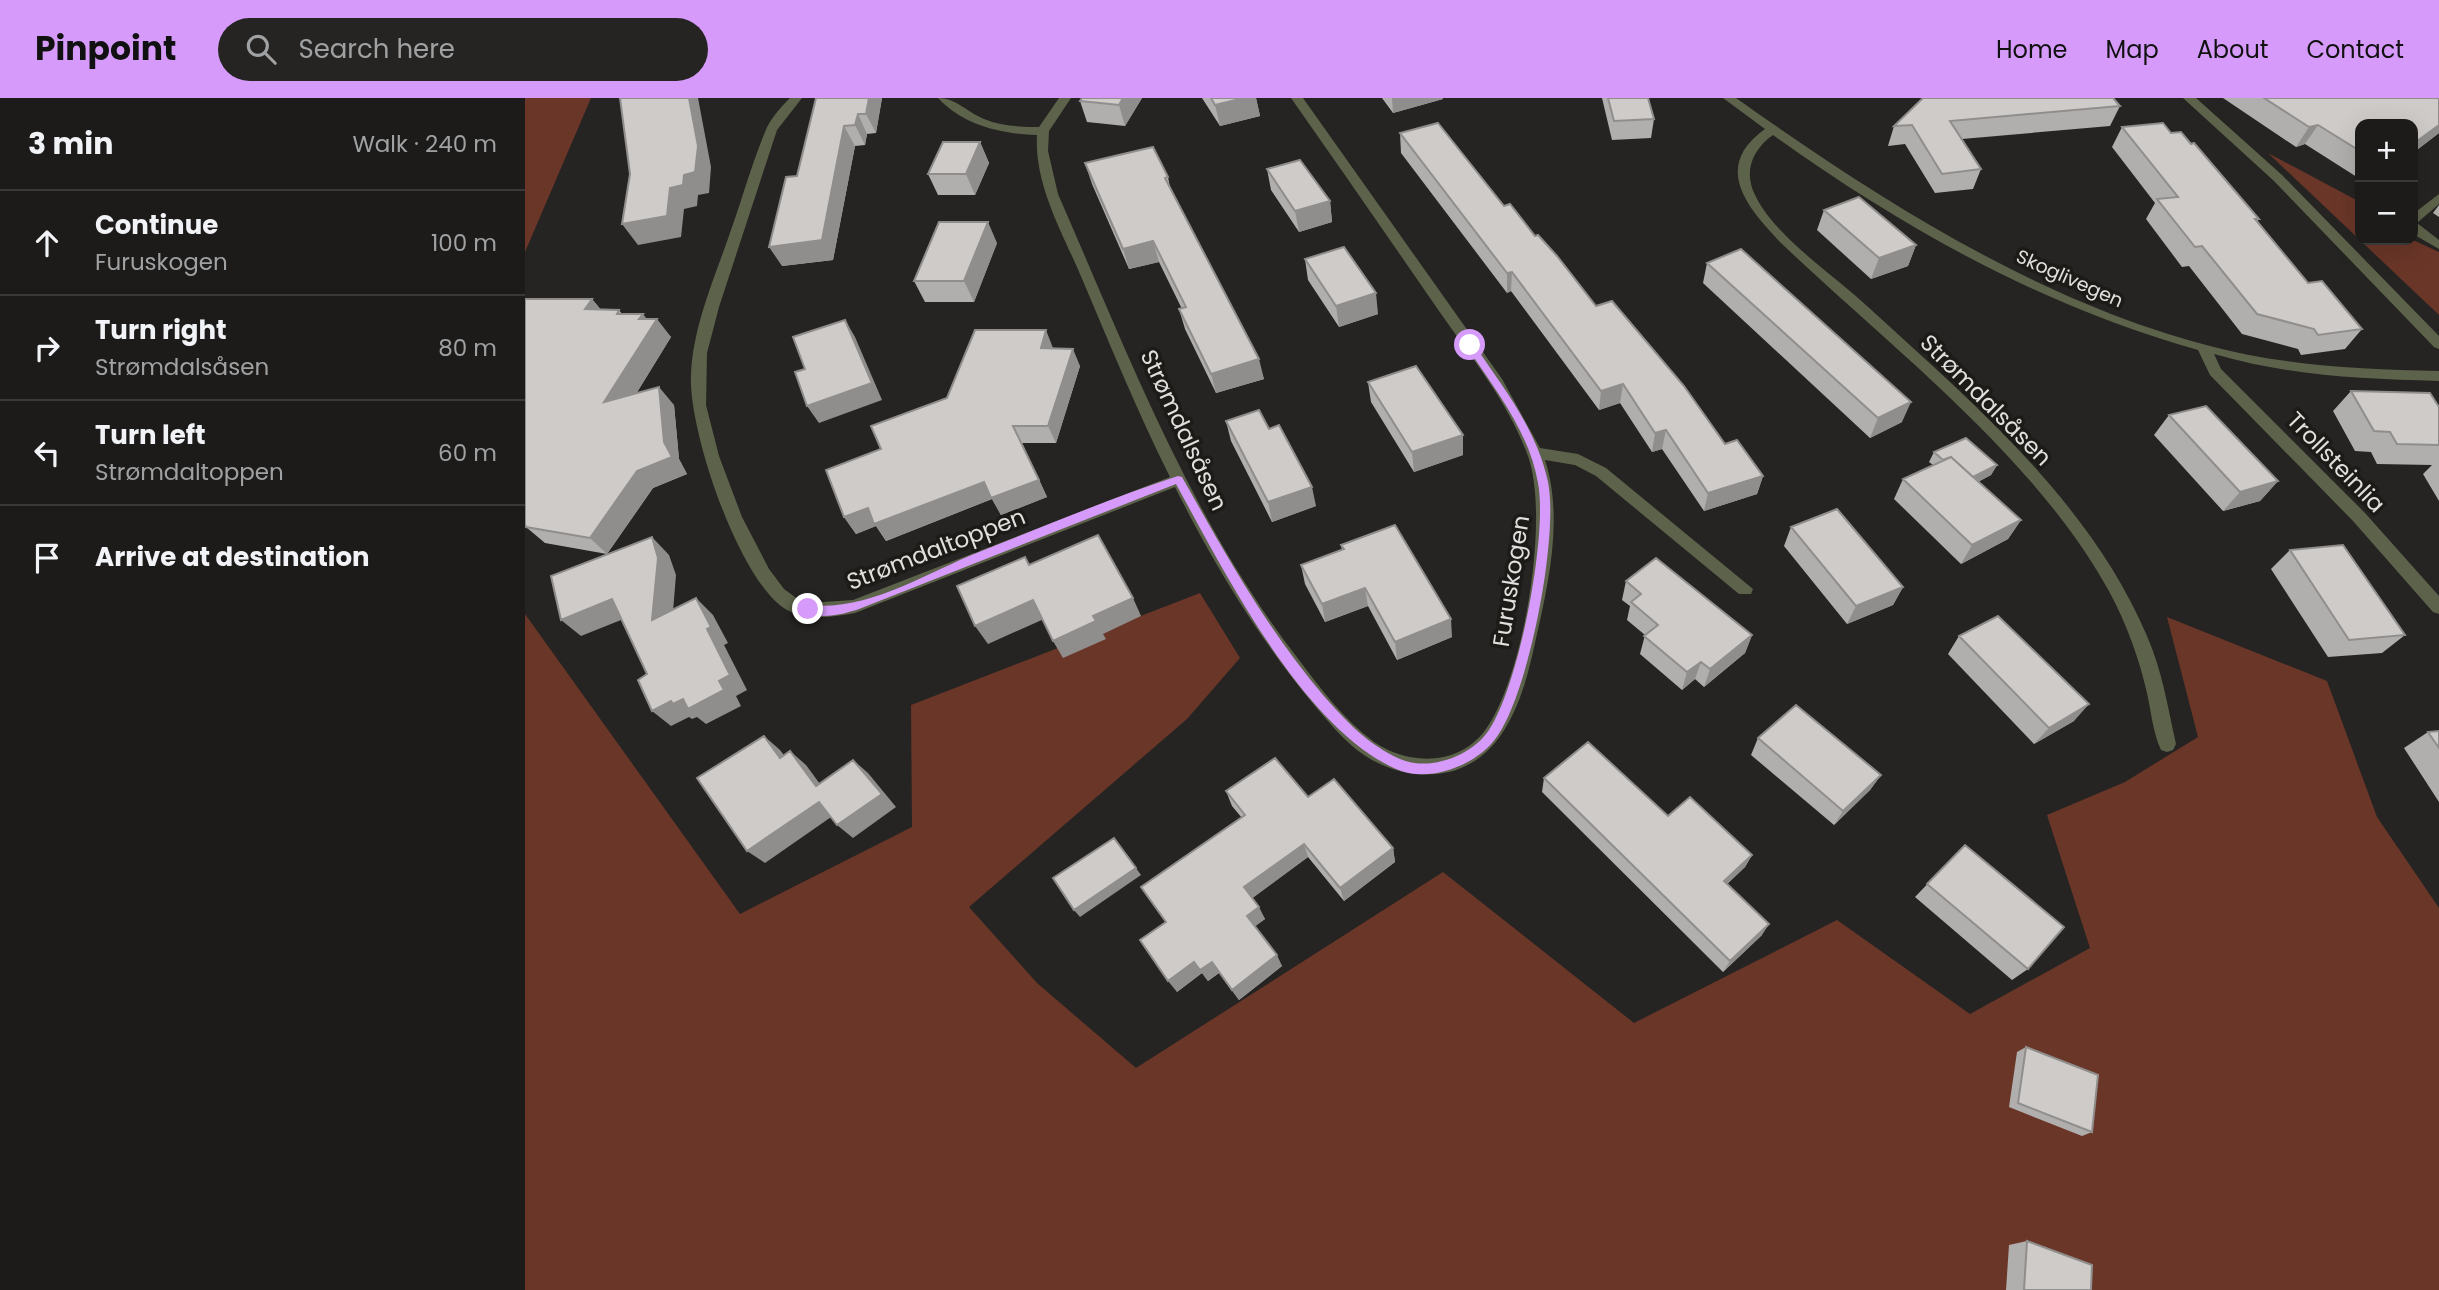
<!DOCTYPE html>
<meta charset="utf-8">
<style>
body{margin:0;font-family:Poppins,sans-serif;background:#252423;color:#f1f3f6}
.controls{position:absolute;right:21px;top:21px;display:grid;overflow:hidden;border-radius:14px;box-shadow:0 7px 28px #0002}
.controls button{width:63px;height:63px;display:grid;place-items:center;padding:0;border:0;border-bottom:2px solid #3a3939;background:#1c1b1a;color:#f1f3f6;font:35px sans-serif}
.stop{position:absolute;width:21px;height:21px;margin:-16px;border:5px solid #d69bfa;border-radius:50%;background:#fff}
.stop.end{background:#d69bfa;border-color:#fff;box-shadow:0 2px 7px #0008}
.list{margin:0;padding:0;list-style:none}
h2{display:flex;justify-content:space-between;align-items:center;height:91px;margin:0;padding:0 28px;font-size:30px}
h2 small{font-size:23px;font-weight:400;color:#a0a1a2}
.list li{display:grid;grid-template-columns:46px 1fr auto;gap:21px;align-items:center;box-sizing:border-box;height:105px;padding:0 28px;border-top:2px solid #3a3939}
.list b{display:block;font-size:26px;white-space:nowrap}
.list p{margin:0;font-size:23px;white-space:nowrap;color:#a0a1a2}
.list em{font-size:23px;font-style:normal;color:#a0a1a2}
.icon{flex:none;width:38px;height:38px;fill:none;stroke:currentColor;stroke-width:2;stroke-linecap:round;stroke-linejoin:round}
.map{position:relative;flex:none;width:1914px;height:1192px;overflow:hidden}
header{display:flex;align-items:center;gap:42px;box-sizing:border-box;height:98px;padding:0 35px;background:#d69bfa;color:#111}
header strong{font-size:33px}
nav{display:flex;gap:38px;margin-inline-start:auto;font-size:24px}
.search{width:490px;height:63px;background:#252423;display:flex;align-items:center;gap:18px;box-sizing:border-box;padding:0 24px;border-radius:38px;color:#a0a1a2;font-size:26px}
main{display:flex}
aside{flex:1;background:#1c1b1a}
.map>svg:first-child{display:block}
.green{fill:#6a3628}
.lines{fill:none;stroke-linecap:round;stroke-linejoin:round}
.minor{fill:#5d634a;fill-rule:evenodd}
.wall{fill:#b1afad}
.shaded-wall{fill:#908e8d}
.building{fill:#cecbc9;stroke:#908e8d;stroke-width:2}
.route{fill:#d69bfa}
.labels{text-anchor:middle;stroke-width:7;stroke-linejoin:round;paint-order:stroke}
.far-street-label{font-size:19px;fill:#e1e0df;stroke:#1c1b18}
.street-label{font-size:23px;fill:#e1e0df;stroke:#1c1b18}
</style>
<header>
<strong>Pinpoint</strong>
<div class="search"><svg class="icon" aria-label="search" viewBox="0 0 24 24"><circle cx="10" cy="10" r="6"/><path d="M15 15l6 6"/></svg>Search here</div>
<nav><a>Home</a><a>Map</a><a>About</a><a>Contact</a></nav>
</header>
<main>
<aside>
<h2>3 min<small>Walk · 240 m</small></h2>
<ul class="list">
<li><svg class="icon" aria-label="ahead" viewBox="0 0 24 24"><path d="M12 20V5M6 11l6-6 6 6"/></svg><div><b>Continue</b><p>Furuskogen</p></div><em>100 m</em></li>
<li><svg class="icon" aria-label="right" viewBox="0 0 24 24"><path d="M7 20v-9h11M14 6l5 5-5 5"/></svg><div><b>Turn right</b><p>Strømdalsåsen</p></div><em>80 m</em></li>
<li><svg class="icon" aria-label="left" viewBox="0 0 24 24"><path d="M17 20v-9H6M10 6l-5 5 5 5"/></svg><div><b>Turn left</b><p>Strømdaltoppen</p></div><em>60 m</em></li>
<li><svg class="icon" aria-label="arrive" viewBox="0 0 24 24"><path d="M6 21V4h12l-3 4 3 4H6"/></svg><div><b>Arrive at destination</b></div></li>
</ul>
</aside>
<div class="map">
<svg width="1914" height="1192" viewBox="0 0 1914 1192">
<rect width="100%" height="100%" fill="#252422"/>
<path class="green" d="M0,0H66L0,154Z
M1743,55L1835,104V142H1888L1914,154V217Z
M675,495L715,560L662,621L444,809L512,885L611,970L918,774L1109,925L1312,822L1445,916L1565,850L1522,717L1600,684L1673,639L1642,519L1802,583L1852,719L1914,810V1192H0V516L215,816L387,729L386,607Z"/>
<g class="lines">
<path class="minor" d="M265,0H277L252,32L194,209L182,255L181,307L194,358L217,419L244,471L259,491L274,502L284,505L328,502L645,379C613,315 586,249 558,183C539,137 509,88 512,37C476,36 438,27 413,0C431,0 442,14 459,21C476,28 495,29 514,29L534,0H546L524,33L523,53L533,96C603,256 666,423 774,562C796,591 819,622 849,644C884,668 935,668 961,631C999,578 1025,419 1003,358C984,305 946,259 914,213C865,142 816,71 766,0H778L977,281L1015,350L1053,356L1081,370L1228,491L1226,496H1214L1071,378L1050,367L1020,362C1039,420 1023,488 1010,545C999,596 981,660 924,674C897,680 871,675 847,662C824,649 807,628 790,608C734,541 689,467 650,389L330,515C308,519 283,523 262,512C214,485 163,331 166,277C168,226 191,177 207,129C218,98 227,65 240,34C245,21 255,10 265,0Z
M1198,0H1211C1365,109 1537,219 1724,257C1787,269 1850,272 1914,273V283C1835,281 1766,278 1689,256L1696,271L1840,415L1914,498V516L1908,514L1828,423L1685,277L1673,252C1519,209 1377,130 1248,37C1228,51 1218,73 1230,97C1250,139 1308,176 1342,208C1448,305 1565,404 1622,538C1637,572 1643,610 1651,646L1648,652L1642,654L1636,652C1628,635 1626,613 1622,595C1614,560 1602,527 1585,495C1510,358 1367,251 1255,144C1222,109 1187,69 1240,31Z
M1658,0H1671L1757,77L1914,238V251L1909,249L1749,83Z
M1914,96V106L1892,125L1914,142V151L1888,136V116Z"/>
</g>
<path class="wall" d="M291,0H357L351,35L342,36L340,47L330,48L308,162L257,168L272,78Z
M617,0L600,28L562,24L555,3Z
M677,0H731L735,18L695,28Z
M857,0H918V1L868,15Z
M1077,0H1123L1129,21L1126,40L1087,42Z
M1698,0H1914V35L1888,55L1835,26V81L1780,46L1771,49Z
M1595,8L1585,28L1437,41L1456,71L1448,91L1410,95L1380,46L1363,48L1369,28Z
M1597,29L1646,35L1666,46L1734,121L1732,124L1783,185L1837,231L1820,251L1776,257L1773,251L1717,236L1664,168L1657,169L1621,121L1630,105L1587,49Z
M875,35L979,108L1010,138L1071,208L1200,346L1238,378L1232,396L1179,413L1137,351L1127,354L1095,305L1074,312L986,193L982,195L876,55Z
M455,44L464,65L450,97H413L403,76Z
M560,65L643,79L645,89L739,281L691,295L660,231L654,211H657L634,164L604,171L567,86Z
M742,71L805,103L807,124L774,134L746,92Z
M1914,107V119L1908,115Z
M1299,112L1391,147L1383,168L1346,181L1292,132Z
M472,145L449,204H400L389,183Z
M780,161L853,216L814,229L783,182Z
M1182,165L1377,324L1345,340L1178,185Z
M67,201L76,212H94L97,216L122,221L146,239L111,296L149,307L154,361L162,376L128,390L82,456L20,445L1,429Z
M528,250L555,268L531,345H497L522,399L476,417L467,401L361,443L351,428L331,436L319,419L422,300Z
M843,284L938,357L889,374L846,304Z
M1826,293L1914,309V403L1898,376L1907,367L1852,366L1846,354L1830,353L1808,313Z
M1644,317L1753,383L1735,403L1698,413L1629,337Z
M701,323L791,408L747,424L706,343Z
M1409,354L1472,367L1466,377L1453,384L1496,422L1483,441L1436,466L1369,401L1378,381L1408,367L1404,364Z
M1266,429L1378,489L1368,507L1322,526L1259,448Z
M816,447L927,539L872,562L843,508L800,524L780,486L776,467L817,452Z
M1765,452L1880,537L1857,555L1803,559L1746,471Z
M1101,483L1227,537L1220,555L1179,589L1170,581L1157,592L1115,556L1120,537L1102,522L1105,508L1097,502Z
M1434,538L1549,623L1509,646L1423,556Z
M1914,633V704L1879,650L1903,634Z
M1233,640L1356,677L1345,692L1309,727L1226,657Z
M1019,680L1143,718L1227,757L1220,769L1202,786L1237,837L1198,874L1017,694Z
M701,693L783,699L868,750L870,764L819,803L783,759L727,800L740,821L730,828L757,868L714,902L694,875L683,883L677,875L652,894L641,824L717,720L707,708Z
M1440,747L1503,871L1487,882L1390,799Z
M1501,949L1567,1034L1557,1038L1484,1009L1492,954Z
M1502,1143L1566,1192H1481L1484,1147Z"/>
<path class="shaded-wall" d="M164,0H173L186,69L184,95L173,97L172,108L159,111L156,139L113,147L97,126L145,90Z
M344,0H357L351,35L341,16Z
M598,0H617L600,28L594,7Z
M719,0H731L735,18L695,28L690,7Z
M867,0H918V1L868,15Z
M333,16L342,36L340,47L330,27Z
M1793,27L1780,46L1771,49L1784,29Z
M1914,27V35L1888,55V46Z
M319,28L330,48L308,162L257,168L244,149Z
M455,44L464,65L450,97L441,76Z
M805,103L807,124L774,134L770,113Z
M463,124L472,145L449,204L439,183Z
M628,143L634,164L604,171L598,151Z
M1391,147L1383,168L1346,181L1354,160Z
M987,174L986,193L982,195V175Z
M851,195L853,216L814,229L811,208Z
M67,201L82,219L60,211Z
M118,216L128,229L132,221L146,239L95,322L79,304L114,221Z
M320,222L330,239L357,302L294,325L282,308Z
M521,232L528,250H516Z
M548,251L555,268L531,345L523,328Z
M734,261L739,281L691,295L686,276Z
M1098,286L1095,305L1074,312L1076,293Z
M134,289L149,307L154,361L162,376L128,390L82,456L65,440L112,373L139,344Z
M1386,304L1377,324L1345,340L1353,320Z
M1141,332L1137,351L1127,354L1130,335Z
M938,337V357L889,374L887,354Z
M497,345L522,399L476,417L467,401L361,443L351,428L331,436L319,419Z
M1472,367L1466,377L1434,393L1440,383Z
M1238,378L1232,396L1179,413L1183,395Z
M1753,383L1735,403L1698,413L1715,394Z
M787,389L791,408L747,424L743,404Z
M1496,422L1483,441L1436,466L1447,447Z
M127,439L144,457L151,477L146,538L127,522Z
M1378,489L1368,507L1322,526L1331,508Z
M840,490L843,508L800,524L797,506Z
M171,500L188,517L203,545L199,547L222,592L211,598L216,608L181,626L172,619L167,621L164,619L146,628L127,613L146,603L194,583L182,531Z
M608,500L616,518L578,536L581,541L538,560L528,543L568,518Z
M87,501L106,518L56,538L36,522Z
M508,502L519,521L463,546L450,528Z
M926,521L927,539L872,562L870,544Z
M1227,537L1220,555L1179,589L1185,571Z
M1176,564L1170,581L1157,592L1162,574Z
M1564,606L1549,623L1509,646L1524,630Z
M239,638L255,652L271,673L255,660Z
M265,653L281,667L306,701L291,688Z
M328,662L343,675L371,709L328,740L312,727Z
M1356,677L1345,692L1309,727L1318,713Z
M294,704L309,717L240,765L222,753Z
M779,746L783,759L725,802L719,789Z
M868,750L870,764L819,803L815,790Z
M1227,757L1220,769L1193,795L1199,783Z
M611,770L616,777L555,819L549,812Z
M734,809L740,821L728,830L722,818Z
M1244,826L1237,837L1198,874L1205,863Z
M752,857L757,868L714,902L707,892Z
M669,864L677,875L652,894L643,883Z
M687,864L694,875L683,883L675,872Z"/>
<path class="building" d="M95,0H164L173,48L170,74L159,77L158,87L145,90L142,118L97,126L105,76Z
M291,0H344L341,16H333L330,27L319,28L297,142L244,149L261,79L272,78Z
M557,0H598L594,7L555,3Z
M686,0H719L690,7Z
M1083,0H1123L1129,21L1089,23Z
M1398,0H1588L1595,8L1425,23L1456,71L1417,76L1387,27L1369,28Z
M1739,0H1914V27L1888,46V26H1835V53L1793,27L1784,29Z
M913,25L979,108L985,106L1010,138L1013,137L1032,158L1071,208L1087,203L1159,288L1200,346L1212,342L1238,378L1183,395L1141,332L1130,335L1098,286L1076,293L987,174L982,175L875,35Z
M1638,25L1646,35L1656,34L1666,46L1669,45L1734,121H1730L1783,185L1797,183L1837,231L1793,237L1789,231L1732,216L1677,148L1670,149L1632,101L1653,99L1597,29Z
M418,44H455L441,76H403Z
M628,49L643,79L640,80L734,261L686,276L654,211L661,209L628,143L598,151L560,65Z
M775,62L805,103L770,113L742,71Z
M1334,99L1391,147L1354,160L1299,112Z
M414,124H463L439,183H389Z
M819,149L851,195L811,208L780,161Z
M1216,151L1386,304L1353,320L1182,165Z
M0,201H67L60,211L94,212L92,216H118L114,221H132L79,304L134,289L139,344L147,359L112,373L65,440L1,429L0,426Z
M320,222L347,285L282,308L270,274L280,271L268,239Z
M450,232H521L516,250L548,251L523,328H488L514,382L466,400L459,384L349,426L343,410L319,419L301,372L356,351L346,328L422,300Z
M891,268L938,337L887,354L843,284Z
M1826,293L1905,295L1914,309V347L1872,346L1865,334L1849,333Z
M1681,308L1753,383L1715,394L1644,317Z
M734,312L744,331L754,327L787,389L743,404L701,323Z
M1441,340L1472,367L1448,379L1426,359L1418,362L1409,354Z
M1426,359L1496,422L1447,447L1378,381Z
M1312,411L1378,489L1331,508L1266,429Z
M870,427L926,521L870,544L840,490L797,506L776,467L819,451L816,447Z
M573,437L608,500L568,518L571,523L528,543L508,502L450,528L432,488L500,459L504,467Z
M127,439L133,460L127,522L171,500L186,529L182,531L205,577L194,583L199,592L163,611L158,601L148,606L146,603L127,613L113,582L122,576L87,501L36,522L26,478Z
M1818,447L1880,537L1824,542L1765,452Z
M1131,460L1227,537L1185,571L1176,564L1162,574L1119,538L1133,527L1106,504L1116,496L1101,483Z
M1473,518L1564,606L1524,630L1434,538Z
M1271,607L1356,677L1318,713L1233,640Z
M1914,633V650L1903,634Z
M239,638L255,660L265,653L291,688L328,662L357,696L312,727L294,704L222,753L172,680Z
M1063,644L1143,718L1165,699L1227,757L1199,783L1244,826L1205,863L1019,680Z
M750,660L783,699L809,681L868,750L815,790L779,746L719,789L734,809L722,818L752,857L707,892L687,864L675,872L669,864L643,883L615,842L641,824L616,789L720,717L701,693Z
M589,740L611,770L549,812L528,780Z
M1440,747L1539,829L1503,871L1402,786Z
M1501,949L1573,977L1567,1034L1493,1005Z
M1502,1143L1567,1167L1566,1192H1499Z"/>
<path class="route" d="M942,245H948C977,288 1012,331 1023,384C1034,437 1004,596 971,640C952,667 903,686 871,671C777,629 700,475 651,386L334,511C319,516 290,524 278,511L283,507C342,514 401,475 454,454C520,428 586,400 653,378L657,379C700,455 741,530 798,597C820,622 843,647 875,661C904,674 947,658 964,632C994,587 1023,437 1013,385C1004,333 970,292 942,249Z"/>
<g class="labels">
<g class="far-street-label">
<text transform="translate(1545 180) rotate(24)" y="7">Skoglivegen</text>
</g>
<g class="street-label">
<text transform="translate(1461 302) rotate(45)" y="8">Strømdalsåsen</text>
<text transform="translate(659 332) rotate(65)" y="8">Strømdalsåsen</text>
<text transform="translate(1811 364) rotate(46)" y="8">Trollsteinlia</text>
<text transform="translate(411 451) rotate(-21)" y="8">Strømdaltoppen</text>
<text transform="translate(986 483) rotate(-81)" y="8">Furuskogen</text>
</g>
</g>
</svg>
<div class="controls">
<button>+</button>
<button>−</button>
</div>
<div class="stop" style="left:945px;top:247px"></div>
<div class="stop end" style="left:283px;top:511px"></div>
</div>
</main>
